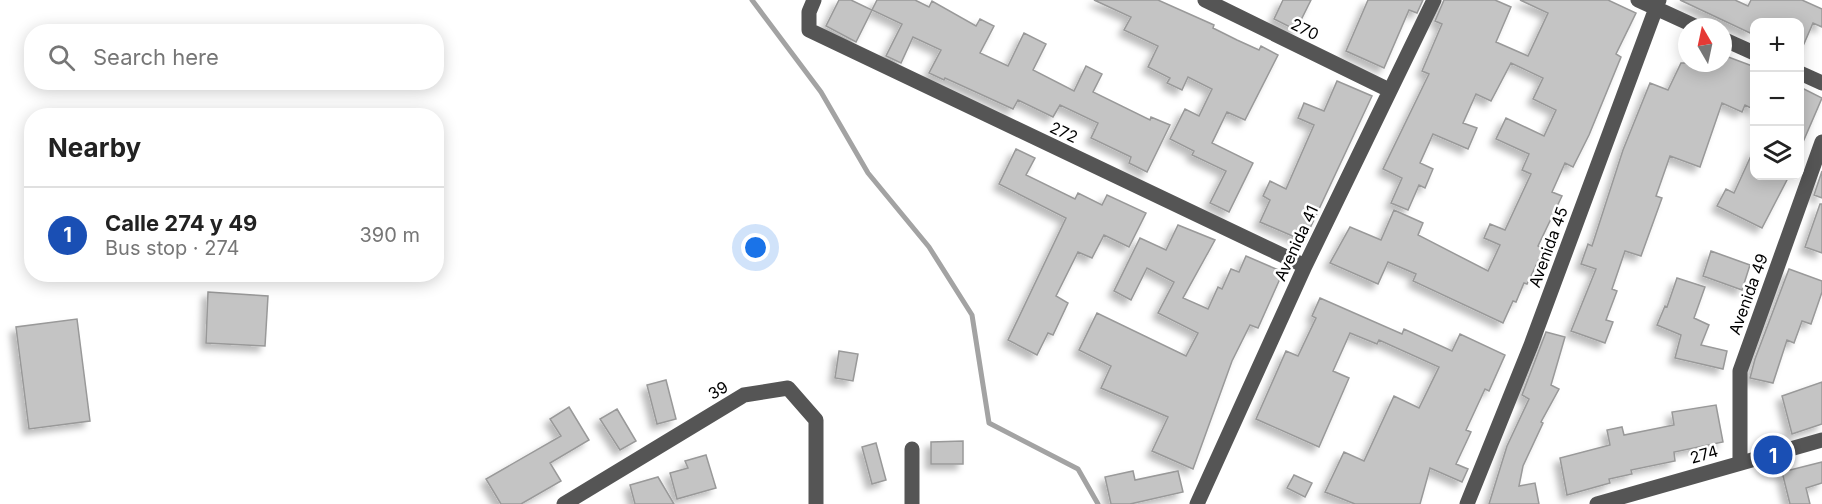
<!DOCTYPE html>
<meta charset="utf-8">
<style>
body{margin:0;font-family:Inter,sans-serif;background:#f2f2f2;color:#222}
.controls{position:absolute;right:18px;top:18px;display:grid;overflow:hidden;border-radius:12px;box-shadow:0 3px 15px #0003}
.controls button{width:54px;height:54px;display:grid;place-items:center;padding:0;border:0;border-bottom:2px solid #e0e0e0;background:#fff;color:#222;font:30px sans-serif}
.compass{position:absolute;left:1678px;top:18px;width:54px;height:54px;border-radius:50%;background:#fff;box-shadow:0 3px 15px #0003;rotate:351deg}
.you{position:absolute;left:756px;top:248px;width:21px;height:21px;margin:-15px;border:4px solid #fff;border-radius:50%;background:#1a73e8;box-shadow:0 0 0 9px #1a73e833}
.badge{display:grid;place-items:center;width:39px;height:39px;border-radius:50%;background:#000;color:#fff;font-size:20px;font-weight:700}
.pin{position:absolute;translate:-50% -50%;border:3px solid #fff;box-shadow:0 2px 6px #0006}
.list{margin:0;padding:0;list-style:none}
h2{display:flex;justify-content:space-between;align-items:center;height:78px;margin:0;padding:0 24px;font-size:26px}
h2 small{font-size:20px;font-weight:400;color:#767676}
.list li{display:grid;grid-template-columns:39px 1fr auto;gap:18px;align-items:center;box-sizing:border-box;height:96px;padding:0 24px;border-top:2px solid #e0e0e0}
.list b{display:block;font-size:22px;white-space:nowrap}
.list p{margin:0;font-size:20px;white-space:nowrap;color:#767676}
.list em{font-size:20px;font-style:normal;color:#767676}
.icon{flex:none;width:33px;height:33px;fill:none;stroke:currentColor;stroke-width:2;stroke-linecap:round;stroke-linejoin:round}
.map{position:relative;flex:none;width:1822px;height:504px;overflow:hidden}
.search{position:absolute;background:#fff;box-shadow:0 3px 15px #0003;left:24px;top:24px;width:420px;height:66px;display:flex;align-items:center;gap:15px;box-sizing:border-box;padding:0 21px;border-radius:24px;color:#767676;font-size:22px}
.panel{position:absolute;background:#fff;box-shadow:0 3px 15px #0003;left:24px;top:108px;width:420px;height:174px;border-radius:24px}
.map>svg:first-child{display:block}
.lines{fill:none;stroke-linecap:round;stroke-linejoin:round}
.stream{stroke:#a3a3a3;stroke-width:5}
.building{fill:#c4c4c4;stroke:#999;stroke-width:1.5;filter:url(#shadow)}
.minor{stroke:#555;stroke-width:15}
.labels{text-anchor:middle;stroke-width:5;stroke-linejoin:round;paint-order:stroke}
.street-label{font-size:16px;fill:#000;stroke:#fff}
</style>
<div class="map">
<svg width="1822" height="504" viewBox="0 0 1822 504">
<defs>
<filter id="shadow"><feDropShadow dx="-5.5" dy="5.5" stdDeviation="3" flood-color="#0004"/></filter>
</defs>
<rect width="100%" height="100%" fill="#fff"/>
<g class="lines">
<path class="stream" d="M752,0L821,92L868,173L929,247L972,315L989,423L1078,469L1098,504"/>
</g>
<path class="building" d="M839,0H851L872,10L856,42L826,26Z
M877,0H915L929,7L932,1L976,26L980,19L994,26L980,53L1008,66L1024,33L1046,44L1033,70L1074,91L1086,66L1102,74L1093,92L1150,120L1151,117L1170,125L1147,172L1129,163L1131,157L1091,138L1098,123L1060,105L1053,117L1018,100L1013,109L945,78L944,80L929,73L941,50L913,37L901,63L886,56L902,24L872,10Z
M1094,0H1158L1214,25L1213,28L1237,40L1259,50L1261,46L1278,55L1245,120L1227,112L1212,143L1253,163L1229,212L1210,203L1226,171L1192,155L1194,151L1170,139L1185,109L1199,116L1212,89L1188,77L1182,90L1167,83L1170,78L1148,67L1158,46L1124,30L1131,17Z
M1283,0H1311L1296,30L1274,19Z
M1368,0H1423L1417,13L1409,10L1384,68L1346,51Z
M1444,0H1495L1511,7L1496,42L1528,56L1548,13L1520,0H1608L1636,13L1616,54L1621,57L1589,135L1573,167L1565,163L1552,192L1562,196L1538,246L1544,249L1527,284L1524,283L1516,302L1513,301L1503,323L1413,281L1416,274L1388,262L1378,284L1330,263L1350,227L1381,240L1394,210L1423,223L1418,235L1488,271L1500,245L1484,238L1490,224L1505,230L1531,174L1522,170L1529,154L1496,139L1506,118L1544,136L1556,110L1533,99L1543,78L1511,63L1491,101L1476,94L1463,123L1477,128L1468,149L1433,134L1420,163L1433,169L1425,188L1419,185L1408,210L1391,203L1402,178L1383,169L1429,74L1422,71L1442,24L1435,21Z
M1680,0H1735L1748,6L1751,0H1802L1822,9V27L1813,23L1800,53V22H1755L1750,33Z
M1723,55L1755,67V110L1745,105L1742,112L1722,103L1700,167L1670,156L1656,196L1662,198L1641,256L1625,251L1612,289L1617,291L1606,320L1613,322L1605,343L1571,331L1596,269L1581,264L1588,244L1592,246L1623,150L1650,83L1668,90L1681,63H1723Z
M1337,81L1372,96L1304,241L1260,222L1270,200L1263,196L1270,181L1286,189L1314,125L1298,118L1304,103L1324,111Z
M1800,87L1822,98L1800,149Z
M1755,147V176H1789L1762,228L1717,206L1726,189L1734,193Z
M1016,149L1035,158L1026,175L1075,199L1078,193L1102,205L1107,195L1146,213L1129,247L1104,235L1092,258L1078,252L1056,296L1068,303L1053,335L1048,333L1037,355L1008,340L1066,218L999,184Z
M1822,171V198L1814,195Z
M1820,204H1822V253L1805,247Z
M1178,225L1215,240L1183,298L1208,309L1218,287L1222,289L1231,269L1239,272L1246,256L1283,272L1258,328L1250,325L1232,361L1193,469L1152,451L1168,417L1101,388L1111,366L1079,350L1097,313L1186,356L1198,333L1158,313L1174,282L1147,268L1131,300L1114,291L1140,238L1166,250Z
M1711,251L1750,265L1742,290L1703,276Z
M1789,269L1822,281V292L1811,324L1802,321L1794,343L1787,340L1773,383L1750,378L1755,359Z
M1677,278L1705,287L1694,318L1709,325L1701,345L1727,351L1723,369L1675,358L1681,335L1657,325L1665,306L1667,307Z
M208,292L268,296L265,346L206,343Z
M1320,298L1402,334L1404,329L1452,351L1460,334L1505,355L1489,391L1485,389L1466,430L1471,432L1456,464L1468,469L1462,482L1430,468L1420,504H1355L1325,492L1344,452L1364,461L1394,396L1419,408L1439,367L1379,340L1377,344L1350,333L1333,371L1349,378L1319,447L1256,419L1286,351L1298,356L1316,318L1312,316Z
M77,319L90,421L29,429L16,327Z
M1546,332L1565,337L1551,385L1559,389L1541,422L1543,423L1523,466L1519,486L1535,483L1539,504H1489L1507,446L1529,399L1522,395Z
M839,351L858,354L853,381L835,378Z
M666,380L676,419L657,424L647,385Z
M1822,382V424L1792,434L1782,396Z
M1716,405L1723,442L1674,452L1675,461L1631,470L1632,474L1609,479L1610,483L1567,495L1560,458L1610,445L1607,430L1622,427L1624,435L1674,425L1672,412Z
M569,407L589,440L550,463L561,481L521,504H501L486,479L561,436L550,419Z
M617,409L636,441L620,450L600,419Z
M963,441V464H931V442Z
M876,443L886,480L872,484L862,447Z
M706,455L716,488L677,499L670,473L688,468L685,461Z
M1822,462V483L1806,488L1810,504H1790L1782,472Z
M1133,471L1135,480L1178,471L1183,492L1130,504H1111L1105,477Z
M1294,475L1312,483L1305,497L1287,488Z
M658,477L674,504H635L630,485Z"/>
<g class="lines">
<path class="minor" d="M814,0L809,12V30L1305,266
M1205,0L1389,90
M1638,0L1697,27
M1723,39L1754,53
M1800,73L1822,83
M1740,463V371L1822,142
M564,504L744,395L788,388L816,420V504
M912,504V449
M1197,504L1305,266L1434,0
M1467,504L1531,345L1659,0
M1597,504L1822,440"/>
</g>
<g class="labels">
<g class="street-label">
<text transform="translate(1305 29) rotate(26)" y="6">270</text>
<text transform="translate(1064 132) rotate(25)" y="6">272</text>
<text transform="translate(1296 243) rotate(-65)" y="6">Avenida 41</text>
<text transform="translate(1548 247) rotate(-70)" y="6">Avenida 45</text>
<text transform="translate(1748 294) rotate(-70)" y="6">Avenida 49</text>
<text transform="translate(718 390) rotate(-31)" y="6">39</text>
<text transform="translate(1704 454) rotate(-16)" y="6">274</text>
</g>
</g>
</svg>
<div class="controls">
<button>+</button>
<button>−</button>
<button><svg class="icon" aria-label="layers" viewBox="0 0 24 24"><path d="M12 4l9 5-9 5-9-5zM3 14l9 5 9-5"/></svg></button>
</div>
<svg class="compass" viewBox="-18 -18 36 36"><path d="M0-13l5 13h-10z" fill="#e53935"/><path d="M0 13l5-13h-10z" fill="#767676"/></svg>
<div class="you"></div>
<div class="pin badge" style="left:1773px;top:455px;background:#1a4fb4">1</div>
<div class="search"><svg class="icon" aria-label="search" viewBox="0 0 24 24"><circle cx="10" cy="10" r="6"/><path d="M15 15l6 6"/></svg>Search here</div>
<section class="panel">
<h2>Nearby<small></small></h2>
<ul class="list">
<li><span class="badge" style="background:#1a4fb4">1</span><div><b>Calle 274 y 49</b><p>Bus stop · 274</p></div><em>390 m</em></li>
</ul>
</section>
</div>
